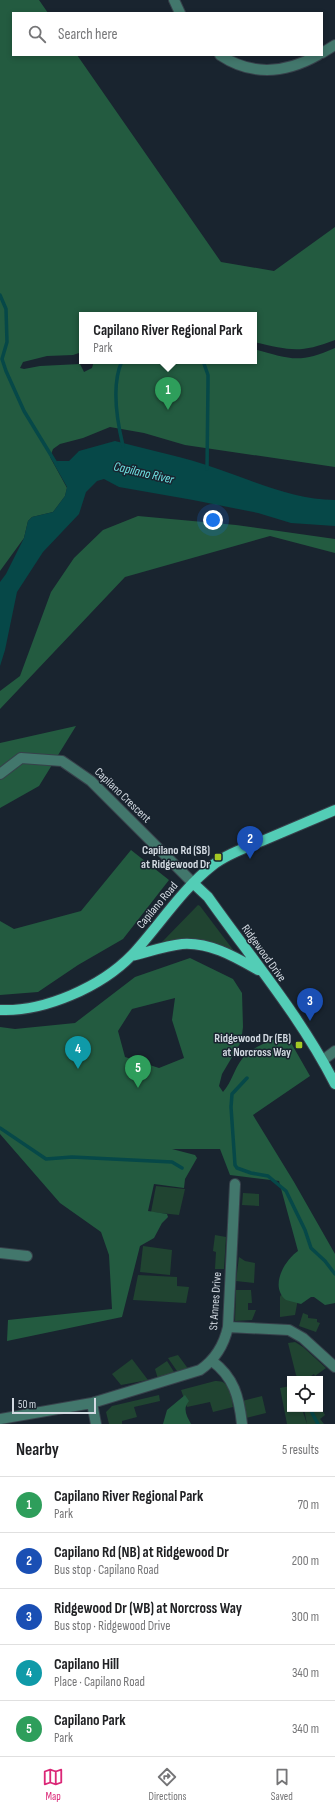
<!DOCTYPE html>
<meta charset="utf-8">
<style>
body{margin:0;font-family:"Sofia Sans Condensed",sans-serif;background:#f2f2f2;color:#202124}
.controls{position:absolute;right:12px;bottom:12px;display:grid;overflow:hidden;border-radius:0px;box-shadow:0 2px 6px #0003}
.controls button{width:36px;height:36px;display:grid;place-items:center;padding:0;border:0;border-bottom:1px solid #e0e0e0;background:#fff;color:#202124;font:20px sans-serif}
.scale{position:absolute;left:12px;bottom:10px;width:84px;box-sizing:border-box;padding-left:4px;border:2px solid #d2d9e1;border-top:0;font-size:11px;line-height:14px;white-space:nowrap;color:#d2d9e1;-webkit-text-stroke:3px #19242f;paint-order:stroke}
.you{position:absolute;left:213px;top:520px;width:14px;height:14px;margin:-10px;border:3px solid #fff;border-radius:50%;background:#1a73e8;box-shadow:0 0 0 6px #1a73e833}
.badge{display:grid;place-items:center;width:26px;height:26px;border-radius:50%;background:#db2777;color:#fff;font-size:13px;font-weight:700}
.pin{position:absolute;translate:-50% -33px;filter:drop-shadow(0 1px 2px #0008)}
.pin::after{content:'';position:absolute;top:21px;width:14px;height:12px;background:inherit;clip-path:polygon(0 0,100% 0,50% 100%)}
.popup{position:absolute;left:79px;top:312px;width:178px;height:52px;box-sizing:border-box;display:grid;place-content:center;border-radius:0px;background:#fff;filter:drop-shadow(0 1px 3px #0005);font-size:13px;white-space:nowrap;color:#757577}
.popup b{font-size:15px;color:#202124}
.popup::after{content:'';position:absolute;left:50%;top:100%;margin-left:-8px;border:8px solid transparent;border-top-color:#fff}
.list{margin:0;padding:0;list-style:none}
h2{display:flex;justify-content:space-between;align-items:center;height:52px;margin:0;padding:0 16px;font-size:17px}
h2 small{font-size:13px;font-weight:400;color:#757577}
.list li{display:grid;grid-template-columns:26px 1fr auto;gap:12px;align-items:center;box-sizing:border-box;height:56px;padding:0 16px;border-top:1px solid #e0e0e0}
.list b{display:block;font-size:15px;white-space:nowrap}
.list p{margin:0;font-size:13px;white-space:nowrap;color:#757577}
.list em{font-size:13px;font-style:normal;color:#757577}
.icon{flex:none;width:22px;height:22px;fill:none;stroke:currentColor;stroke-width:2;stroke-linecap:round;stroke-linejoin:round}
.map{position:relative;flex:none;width:335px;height:1424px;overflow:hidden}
.search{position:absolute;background:#fff;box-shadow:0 2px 6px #0003;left:12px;right:12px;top:12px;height:44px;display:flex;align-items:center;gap:10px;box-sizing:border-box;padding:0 14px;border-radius:0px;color:#757577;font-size:15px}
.sheet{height:332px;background:#fff}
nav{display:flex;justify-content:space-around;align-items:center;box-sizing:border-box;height:56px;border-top:1px solid #e0e0e0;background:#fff;font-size:11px;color:#757577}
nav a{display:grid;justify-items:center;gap:2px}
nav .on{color:#db2777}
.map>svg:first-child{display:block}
.green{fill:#204431}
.forest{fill:#235b40;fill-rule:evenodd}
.water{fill:#064848}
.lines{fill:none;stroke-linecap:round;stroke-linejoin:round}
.stream{stroke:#064848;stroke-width:3.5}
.minor-casing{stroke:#37414b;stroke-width:12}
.major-casing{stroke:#37414b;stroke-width:12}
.minor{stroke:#42776c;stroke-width:10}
.major{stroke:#53cdb6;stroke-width:10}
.poi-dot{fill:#a4c824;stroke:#19242f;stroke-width:1.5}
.labels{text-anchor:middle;stroke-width:3;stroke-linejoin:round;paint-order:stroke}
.street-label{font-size:12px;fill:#d2d9e1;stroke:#19242f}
.poi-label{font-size:12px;font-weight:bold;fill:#d2d9e1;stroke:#19242f;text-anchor:end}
.water-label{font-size:13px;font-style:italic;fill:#6de0e1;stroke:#19242f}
</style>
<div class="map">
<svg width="335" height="1424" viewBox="0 0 335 1424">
<rect width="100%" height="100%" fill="#19242f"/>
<path class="green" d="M198,905L200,906L237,955C213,946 188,937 162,942Z
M156,1186L185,1189L179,1215L151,1212Z
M243,1193L259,1194V1206L242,1205Z
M215,1235L226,1237L224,1269H215L216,1252L213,1251Z
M143,1246L172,1250L170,1275L140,1272Z
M239,1257L245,1261L255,1263L254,1283L236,1281Z
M138,1275L177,1277V1286L189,1287L186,1303L133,1300Z
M236,1290H251L252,1303H248V1310H256L252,1320L235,1321Z
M281,1295L298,1299L295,1315L280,1317V1297Z
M303,1313L308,1315V1318L317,1319V1322L320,1323L316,1332L299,1326Z
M295,1342L303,1347L326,1368L315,1376L314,1374L307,1379H299L296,1375L288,1343Z
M178,1355L189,1370L179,1374L168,1358Z
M132,1359L148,1380L121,1385L112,1374Z
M167,1361L176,1375L158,1379L155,1369Z
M215,1381C230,1380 232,1394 233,1407L213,1412L210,1402L187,1407L181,1390Z
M290,1386V1409H302L307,1424H287L280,1388Z
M159,1395L160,1401L134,1407L137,1417L122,1421V1424H109L106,1412L112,1406Z
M262,1396L266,1413L246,1418L242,1401Z
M320,1407L325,1415L320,1419L324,1424H307L304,1409H320Z"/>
<path class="forest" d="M0,0H39L48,13H13V55H77L221,262L274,271L335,227V340C299,354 290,350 254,342V315H82V352L73,355L47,356L23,362L20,368L24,369L40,366L80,364L84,372L92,368L94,361H254V349C290,359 299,364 335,348V467L185,445L144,433L110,427L83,438L60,444L53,449L50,457L67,488L65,496L53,512L32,517L28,521L24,538L0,571Z
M138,516L236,525L335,539V553L270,536L125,577L0,709V691L20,676L51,592L74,558L103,530Z
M76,726L39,786L0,808V743Z
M131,850L169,880L123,939L78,965L38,992L0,995V921L14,929L81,911Z
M190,958L233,979L242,993L243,1027L241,1042L222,1074L219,1086L223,1092C232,1082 234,1069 242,1059C252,1046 272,1041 286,1034L310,1076L253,1115L294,1182L335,1254V1303L325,1305L314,1297H311L301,1304L286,1300C269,1286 285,1260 298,1251L279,1181L230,1175L220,1149H172L195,1155L197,1158L185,1179L184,1188L154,1184L148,1211L167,1214L168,1217L162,1223L154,1238L140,1246L122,1317L7,1341L8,1320L112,1309L109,1255L101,1232L60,1203L0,1134V1027L15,1029L75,1023L135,977ZM175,998L172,1020L184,1058L159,1068L125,1057L118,1031L132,1009Z
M185,1395L189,1401C182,1409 187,1416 191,1424H163L167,1410Z"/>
<path class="water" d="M115,441C149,450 185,457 218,469C256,482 294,500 335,500V526L291,523L258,513L193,500L119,487L104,479L97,481L86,492L79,514L43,552L17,592L5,650L0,666V582L6,574L24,538L28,521L32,517L53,512L65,496L67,487L54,464L57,461H69L79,451Z"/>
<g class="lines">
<path class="stream" d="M0,295L6,309L7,342L2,359L6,371L24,411L57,465
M122,361C111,385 117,421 123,446
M203,361L208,375V384L207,469
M247,1078L232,1094L231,1107L235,1165L237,1168L251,1173L268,1176L286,1191L305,1230L311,1248L325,1261L335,1274
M0,1128L46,1159L72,1157L172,1162L182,1168
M310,1409L318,1424"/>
<defs>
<path id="minor" d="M174,0L180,13
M322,53L335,45
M220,55C253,77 286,73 318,55
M0,774L21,758L62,761L91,781L193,883
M323,1060L335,1051
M0,1253L27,1256
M228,1327L289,1330L303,1338L335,1367
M212,1361C234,1377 239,1397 242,1424
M92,1403L96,1424
M0,1419L92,1403L200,1370C216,1359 224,1345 228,1327L235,1184"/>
<path id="major" d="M193,883L208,897C251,958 301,1017 335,1084
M131,956C148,952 165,946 182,944C210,942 235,957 258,970
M0,1010C44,1012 101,987 132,955C159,926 181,890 213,865C227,854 245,848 262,841C286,831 311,820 335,810"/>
</defs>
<use href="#minor" class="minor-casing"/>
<use href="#major" class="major-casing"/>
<use href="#minor" class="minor"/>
<use href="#major" class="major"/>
</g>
<g class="poi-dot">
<rect x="214" y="853" width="8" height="8" rx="2"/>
<rect x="295" y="1041" width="8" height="8" rx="2"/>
</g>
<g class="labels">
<g class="street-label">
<text transform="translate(123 795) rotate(44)" y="4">Capilano Crescent</text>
<text transform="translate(157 905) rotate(-50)" y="4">Capilano Road</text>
<text transform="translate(264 953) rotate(54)" y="4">Ridgewood Drive</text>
<text transform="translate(215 1301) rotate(-86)" y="4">St Annes Drive</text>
</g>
<g class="poi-label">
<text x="210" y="854">Capilano Rd (SB)<tspan x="210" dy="14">at Ridgewood Dr</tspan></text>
<text x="291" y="1042">Ridgewood Dr (EB)<tspan x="291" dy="14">at Norcross Way</tspan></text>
</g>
<g class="water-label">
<text transform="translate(144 472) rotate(13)" y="5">Capilano River</text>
</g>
</g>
</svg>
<div class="controls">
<button><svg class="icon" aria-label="locate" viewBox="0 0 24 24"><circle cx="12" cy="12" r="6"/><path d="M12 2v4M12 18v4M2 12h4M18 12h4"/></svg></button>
</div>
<div class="scale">50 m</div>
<div class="you"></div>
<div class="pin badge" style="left:168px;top:410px;background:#2e9e5b">1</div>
<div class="popup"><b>Capilano River Regional Park</b>Park</div>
<div class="pin badge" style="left:250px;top:859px;background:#1a4fb4">2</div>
<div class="pin badge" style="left:310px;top:1021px;background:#1a4fb4">3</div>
<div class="pin badge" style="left:78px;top:1069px;background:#0f9aa8">4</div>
<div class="pin badge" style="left:138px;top:1088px;background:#2e9e5b">5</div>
<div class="search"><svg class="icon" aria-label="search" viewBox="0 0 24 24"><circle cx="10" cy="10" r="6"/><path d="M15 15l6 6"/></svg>Search here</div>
</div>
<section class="sheet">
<h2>Nearby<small>5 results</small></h2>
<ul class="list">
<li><span class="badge" style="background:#2e9e5b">1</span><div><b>Capilano River Regional Park</b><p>Park</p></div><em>70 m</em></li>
<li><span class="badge" style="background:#1a4fb4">2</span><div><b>Capilano Rd (NB) at Ridgewood Dr</b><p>Bus stop · Capilano Road</p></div><em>200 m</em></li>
<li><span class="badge" style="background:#1a4fb4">3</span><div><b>Ridgewood Dr (WB) at Norcross Way</b><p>Bus stop · Ridgewood Drive</p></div><em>300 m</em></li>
<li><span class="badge" style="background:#0f9aa8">4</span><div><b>Capilano Hill</b><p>Place · Capilano Road</p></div><em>340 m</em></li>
<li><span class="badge" style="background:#2e9e5b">5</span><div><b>Capilano Park</b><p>Park</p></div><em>340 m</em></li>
</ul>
</section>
<nav>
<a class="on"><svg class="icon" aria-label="map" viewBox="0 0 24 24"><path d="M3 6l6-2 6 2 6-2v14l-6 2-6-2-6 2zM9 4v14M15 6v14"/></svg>Map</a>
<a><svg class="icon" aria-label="directions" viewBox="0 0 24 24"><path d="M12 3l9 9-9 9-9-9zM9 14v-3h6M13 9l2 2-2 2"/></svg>Directions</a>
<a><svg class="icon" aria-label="saved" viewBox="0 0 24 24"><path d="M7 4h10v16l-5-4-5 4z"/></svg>Saved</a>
</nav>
